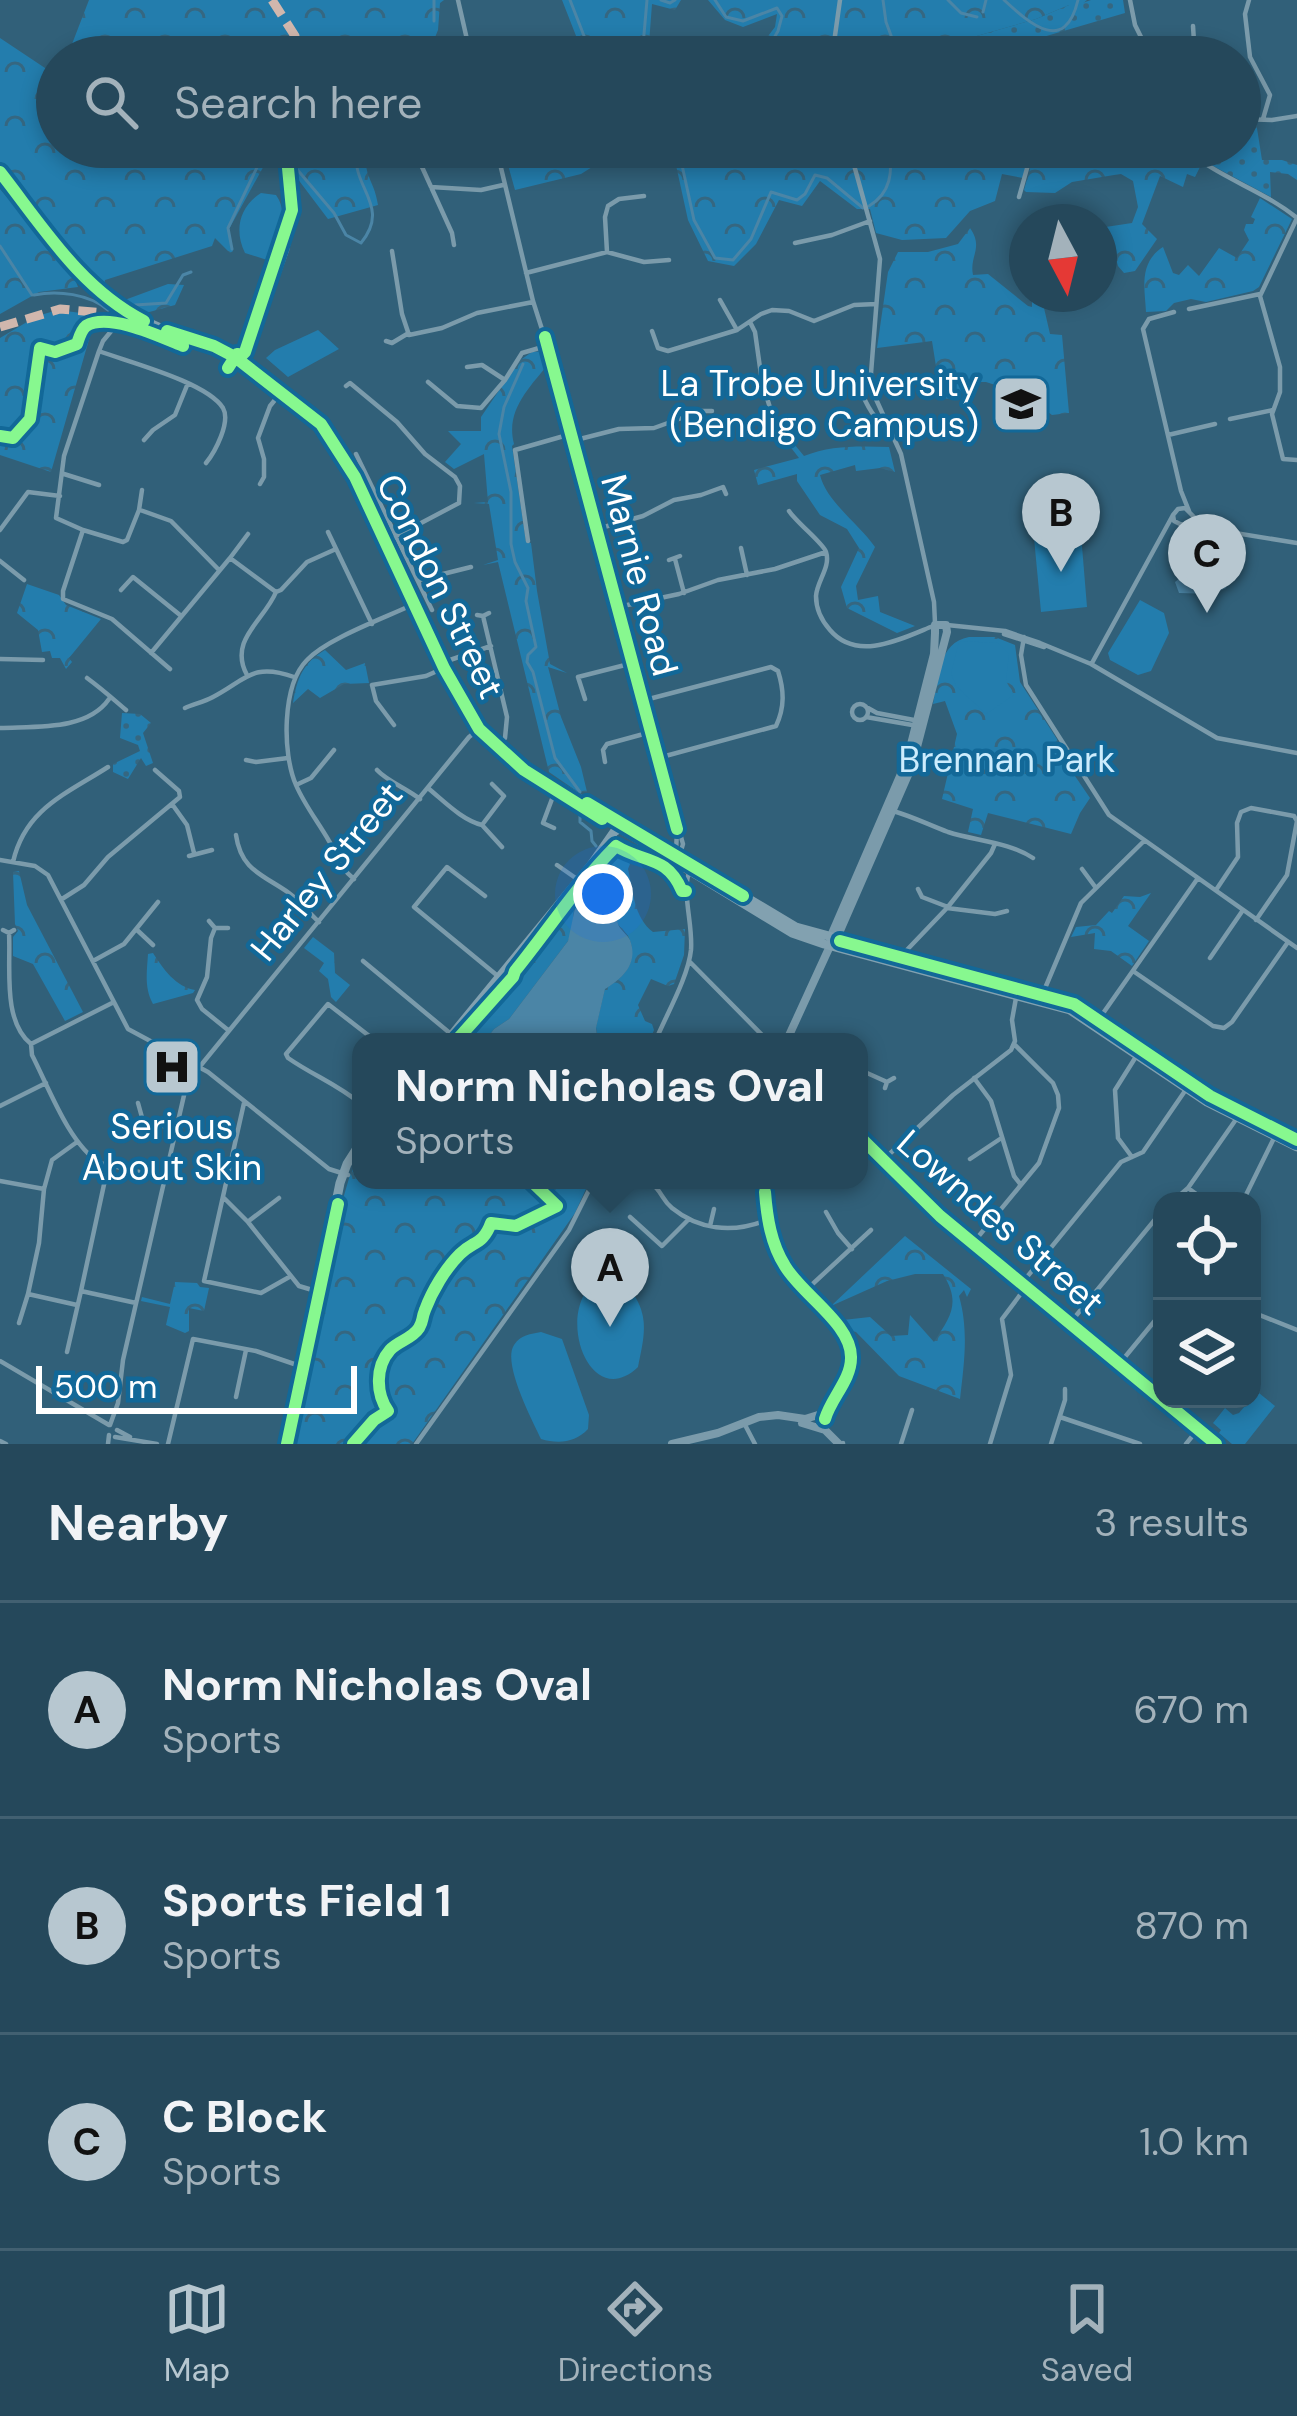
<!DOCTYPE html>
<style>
body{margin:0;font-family:"DM Sans",sans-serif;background:#315264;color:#f1f3f6}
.controls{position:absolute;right:36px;bottom:36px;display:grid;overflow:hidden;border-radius:24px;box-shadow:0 6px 18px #0003}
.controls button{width:108px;height:108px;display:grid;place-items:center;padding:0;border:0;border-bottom:3px solid #426071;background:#25485b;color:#f1f3f6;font:60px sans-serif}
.compass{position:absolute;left:1009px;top:204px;width:108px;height:108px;border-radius:50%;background:#25485b;box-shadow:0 6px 18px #0003;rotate:173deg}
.scale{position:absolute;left:36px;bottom:30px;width:321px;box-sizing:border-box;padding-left:12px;border:6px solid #fff;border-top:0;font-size:33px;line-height:42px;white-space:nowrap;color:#fff;-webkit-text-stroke:9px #126898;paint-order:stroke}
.you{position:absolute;left:603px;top:894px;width:42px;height:42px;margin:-30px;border:9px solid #fff;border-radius:50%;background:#1a73e8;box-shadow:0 0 0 18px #1a73e833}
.badge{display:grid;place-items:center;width:78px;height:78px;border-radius:50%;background:#b7c7d0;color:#111;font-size:39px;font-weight:700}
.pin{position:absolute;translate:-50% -99px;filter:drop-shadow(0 3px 6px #0008)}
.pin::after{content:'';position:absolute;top:63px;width:42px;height:36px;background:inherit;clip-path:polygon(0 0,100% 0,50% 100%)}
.popup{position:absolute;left:352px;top:1033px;width:516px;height:156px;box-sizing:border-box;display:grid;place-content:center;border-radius:24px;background:#25485b;filter:drop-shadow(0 3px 9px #0005);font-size:39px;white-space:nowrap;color:#a3b2bb}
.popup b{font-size:45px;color:#f1f3f6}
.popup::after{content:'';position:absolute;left:50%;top:100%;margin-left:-24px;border:24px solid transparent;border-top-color:#25485b}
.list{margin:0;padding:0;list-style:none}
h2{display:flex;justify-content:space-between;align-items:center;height:156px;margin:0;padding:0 48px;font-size:51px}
h2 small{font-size:39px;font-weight:400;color:#a3b2bb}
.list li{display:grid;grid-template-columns:78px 1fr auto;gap:36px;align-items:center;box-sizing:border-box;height:216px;padding:0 48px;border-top:3px solid #426071}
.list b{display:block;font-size:45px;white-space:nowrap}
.list p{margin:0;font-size:39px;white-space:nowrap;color:#a3b2bb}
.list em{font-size:39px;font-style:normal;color:#a3b2bb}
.icon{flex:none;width:66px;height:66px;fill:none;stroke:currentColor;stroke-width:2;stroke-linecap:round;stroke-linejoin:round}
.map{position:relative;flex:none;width:1297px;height:1444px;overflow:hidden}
.search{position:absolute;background:#25485b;box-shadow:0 6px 18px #0003;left:36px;right:36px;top:36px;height:132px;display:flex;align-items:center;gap:30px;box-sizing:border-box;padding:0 42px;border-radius:66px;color:#a3b2bb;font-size:45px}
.sheet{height:804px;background:#25485b}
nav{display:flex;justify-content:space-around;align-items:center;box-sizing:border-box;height:168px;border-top:3px solid #426071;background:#25485b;font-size:33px;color:#a3b2bb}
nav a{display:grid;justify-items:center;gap:6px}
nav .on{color:#b7c7d0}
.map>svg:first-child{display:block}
.grass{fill:url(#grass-dots)}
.forest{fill:url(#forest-crowns)}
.garden{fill:#237dad}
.water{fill:#4b85a6}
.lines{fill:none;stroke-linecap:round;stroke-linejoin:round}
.stream{stroke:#4b85a6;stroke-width:3}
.minor{stroke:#7b9bab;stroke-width:4.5}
.tertiary{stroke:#7b9bab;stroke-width:8}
.secondary{stroke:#82a1b0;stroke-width:9}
.quiet{stroke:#d1b7ad;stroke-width:9;stroke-dasharray:18 9;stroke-linecap:butt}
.cycleway-casing{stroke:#126898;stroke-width:20}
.cycleway{stroke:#87f88f;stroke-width:12}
.labels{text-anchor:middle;stroke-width:9;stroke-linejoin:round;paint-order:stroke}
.poi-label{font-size:36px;fill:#fff;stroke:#126898;text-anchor:end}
.street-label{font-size:36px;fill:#fff;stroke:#126898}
.park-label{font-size:36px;fill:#ccecfd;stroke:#126898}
</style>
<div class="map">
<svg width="1297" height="1444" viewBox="0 0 1297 1444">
<defs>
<pattern id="grass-dots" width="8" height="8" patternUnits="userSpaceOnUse" patternTransform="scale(3)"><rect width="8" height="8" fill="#237dad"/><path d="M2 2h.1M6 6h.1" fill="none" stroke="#356781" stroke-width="1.8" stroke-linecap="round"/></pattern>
<pattern id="forest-crowns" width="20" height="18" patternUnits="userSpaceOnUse" patternTransform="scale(3)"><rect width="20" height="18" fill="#237dad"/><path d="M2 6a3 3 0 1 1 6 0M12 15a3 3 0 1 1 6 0" fill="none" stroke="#356781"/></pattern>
</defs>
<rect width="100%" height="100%" fill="#316079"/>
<path class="grass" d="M1091,0H1123L1125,13L1043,37L1032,36V52L1023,44L971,57H903L1036,19L1069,5H1076Z
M1256,122L1262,160H1282L1297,165V180L1288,174L1270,172L1271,197L1202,160L1189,147H1240V123Z
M122,713L140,714L151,723L143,733L153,763L146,766L141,758L128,779L113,772V764L140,751L138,745L120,738Z"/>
<path class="forest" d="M89,0H444L440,3L438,30L427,57H67Z
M562,0H681L675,10L652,4L648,57H591L589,51L580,46Z
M708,0H1087L1081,5H1069L1036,19L903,57H752L775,27L777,14L743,27L725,20Z
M0,38L57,76V147H367C362,177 374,178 378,205L328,219L294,174L287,155L279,164L266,162L229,229L233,251L230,253L215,238L212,246L105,280L103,289L0,165Z
M575,147H614L616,152L581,174L515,190L508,165Z
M688,147H1030L1023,178L1002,174L995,201L970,211L946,238L902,240L876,233L870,209H857L820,181L802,206L779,200L756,244L734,266L708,261L688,220L674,156Z
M1036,147H1179L1200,167L1195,177L1187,174L1183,187L1160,176L1142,224L1157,239L1135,271L1124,273L1118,266L1111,241L1099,234V228L1132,223L1138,207L1133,181L1121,174L1114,175L1072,182L1055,193L1026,192L1024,190Z
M0,189L72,272L78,287L39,292L0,314Z
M1260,198L1292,219L1259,287L1253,291L1206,302L1191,299L1174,303L1166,311L1146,312C1145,290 1138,263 1163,247L1173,273L1179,275L1188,265L1199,276L1219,248L1237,258L1249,240L1244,230L1246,224H1253L1255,219L1251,217Z
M970,228C984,248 969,256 973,275L988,274L1028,306L1032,307V300L1044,308L1050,334L1062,335L1069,413L1052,415L1035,402L1018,403L1017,392L986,382H968L963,391L952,399L941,398L932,341L877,348L888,272L898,252H928L958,244Z
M168,284L184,285L175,305L142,314L122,301Z
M58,310L96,315L51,472L0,455V338L37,316Z
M545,351L550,362C530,387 505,410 514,444L512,446L526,542L531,543L537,591L550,664L567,673L548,667L561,717L581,767L587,792H578L549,772L498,562L483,565L498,560L489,504L474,503L488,502L484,454L454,469L445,462L461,444L448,431H481V417L519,361L532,352Z
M785,433L804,456C831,445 860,446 889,447L895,472L880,468L856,471L855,465L820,475C826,501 859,524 875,547L856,586L858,600L878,596L880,612L915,626L897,633L847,608L841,587L859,548L847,529L820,515L797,481V474L758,485L754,470L799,458L782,436Z
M27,584L59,595L66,605L101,619L69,658L72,662L66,669L60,658H52L50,651L42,652L38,630L17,613Z
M969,637H995L1015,645L1020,682L1064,750L1062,757L1090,798L1080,813L1071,834L988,813L981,835L968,832L973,809L942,799L957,734L945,701L933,704C939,677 938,643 969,637Z
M325,650L346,670L365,663L369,683L344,684L320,698L308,689L293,703C297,678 303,663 325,650Z
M616,848L622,851L630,864L628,869C633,891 634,918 653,932L685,929L684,955L674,984L668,986L651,979L638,1005L645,1021L652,1024L654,1030L649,1042H598L596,1027L605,988C623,979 639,962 629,938C627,932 619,928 617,922C615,913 620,900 620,892L609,889L605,878L612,865L611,862L599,875L596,888H591L574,908L572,931L568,941L509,1019L494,1029L484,1042H456L515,977L516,970L562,909Z
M19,871L27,905L83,1012L65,1021L33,964L13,956V937L18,931L15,924L13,872Z
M1151,893L1128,926L1149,941L1132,966L1111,951L1094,949L1095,933L1071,937L1076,927L1096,925L1109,911L1112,913L1124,896L1140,897Z
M313,937L334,953L335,973L350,985L336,1002L331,997L328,979L319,971L324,963L304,948Z
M153,953C163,969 176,987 195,990L193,993L153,1004C144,988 147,972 148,954Z
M361,1152V1180H545L555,1190L564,1180H590L575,1213L412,1444H293L338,1216L350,1175Z
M905,1236L971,1289L967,1297L964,1290L959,1296C969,1331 964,1363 960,1399L899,1376L856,1332L849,1330L843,1320L870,1317L891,1336L908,1335L910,1315L934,1342C951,1316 961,1303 943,1274H915L887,1281L831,1306Z
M175,1282L197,1283L200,1287L209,1288L204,1311L189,1308V1331L185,1333L166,1325L170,1307L141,1301L142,1297L170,1304Z"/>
<path class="garden" d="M261,193L276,195C291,216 276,240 267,260L245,253C234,231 239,207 261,193Z
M318,330L339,349L288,377L266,358L275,350Z
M1081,534L1087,607L1041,612L1034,538Z
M1140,600L1164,613L1169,633L1151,671L1138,675L1110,660L1108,653Z
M959,641L998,643L1009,654L1006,681L1014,695L986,714L956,686L951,673Z
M605,1275C624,1277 640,1298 643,1317C646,1333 641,1351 638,1367C587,1416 549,1300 605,1275Z
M541,1332L562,1339L589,1415L588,1429C575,1443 558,1444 541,1439C532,1420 502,1363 514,1345C520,1335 531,1334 541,1332Z
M1259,1393L1275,1406L1245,1444H1232L1219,1433L1221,1430L1213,1423L1225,1408L1233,1415L1239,1413L1255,1394Z"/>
<path class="water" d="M1206,543C1224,548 1231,571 1226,588L1213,594L1179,593L1175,582C1191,570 1194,549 1206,543Z
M611,860L612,865L605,878L609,889H614L622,895C620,902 615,916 618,924C620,930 627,934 630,940C639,964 622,979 605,989L596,1028L598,1042H484L494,1029L509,1019L568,941L578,894L586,886L596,888L599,875Z"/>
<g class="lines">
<path class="stream" d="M570,0L586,41L603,49L612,57
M661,0L670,3L675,0
M715,0L726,17L743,21L777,8L782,16L778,31L763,57
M883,0L886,22L899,57
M948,0L961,13L977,17
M1004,0C1030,24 1065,55 1078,0
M983,12L986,0
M434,21V0
M421,57L428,38
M642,57L647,0
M696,147L683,157L682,165L694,220L715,258L733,260L751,239L771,192L797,200L805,194L815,175L827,178L863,208
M290,161L334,213L346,235L361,243C393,204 347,186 358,147
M869,206C891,193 893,172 889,147
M0,246L32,295
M232,249L228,228L261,159L272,156L285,159
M34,295C58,290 89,294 108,310
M135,305L166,303L183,275L191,272
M523,364L504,407L499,434L511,492V544L515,562L528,588L526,601L536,647L528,655L527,662L533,672L555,758L580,792
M580,811V822L591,831L592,841L596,846"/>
<path class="minor" d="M458,0L471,57
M1130,0L1135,25L1151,57
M1249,0L1245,14L1250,57L1270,95L1263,119
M1193,26L1195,57
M501,57L528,51L549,57
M832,57L840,0
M1240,119L1272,120L1297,116
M496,147L533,301L560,386L584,488L683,844L679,858
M849,147L880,259L870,386L901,454L934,602L935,623
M1184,147C1217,178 1262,189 1297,218
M422,167L452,233L454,245
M431,187L481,190L503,185
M1019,197L1033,147
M1297,218L1260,296L1280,367V392L1272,414L1283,459L1297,460
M795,243L832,235L870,221
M392,251L402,314L409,335L442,328L477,313L533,302
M607,252L605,217L608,206L619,199L644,196
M526,273L607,252L644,262L669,260
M720,300L737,330
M1189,309L1260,294
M127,312L103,341L99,351L64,456L56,518L83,530L123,542L127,540L139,510L142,490
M1174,312L1149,319L1143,329L1181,491L1189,511
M750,322L755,332L762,382L776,427
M652,331L658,348L668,351L737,330L761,314L772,310L789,311L814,321L854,305L876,304
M386,341L392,343L407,334
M99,351C128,362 207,382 223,408C231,422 215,452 206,463
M246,363L287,250L294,214L286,151
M467,367L482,365L505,380
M428,382L457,406L481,408L505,380L522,353L546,346
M346,386L350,383L397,422L425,454L455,477L460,486L459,503
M860,388C865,402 876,425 891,429
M1230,419L1273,410
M1168,435L1215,424
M144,440L153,430L175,415L188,383
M572,441L619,429L654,428L701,411H712
M356,454L432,610
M64,474L99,485
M260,484L264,477V459L258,438L270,406L279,395
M140,510L171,521L219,570
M789,511C797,523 824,544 826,552C831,567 817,581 816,596C816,609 822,621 830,630C857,662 901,639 933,626
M1173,515L1174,521L1180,524L1297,543
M1173,515L1178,509L1185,508L1203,526
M597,529L643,516L674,500L701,495L723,487L726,494
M0,530L28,492L60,496
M83,530L63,591V599L112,619L170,669
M328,532L372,624
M528,541L515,450L571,434
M385,542L459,503
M741,548L747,575
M230,558L248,534
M675,559L684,593
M669,560L680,556
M0,561L24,580
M419,580L471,567
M121,590L133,577L180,615
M618,607L679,594L718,580L775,569L826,552
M477,615L483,616L489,613
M483,616L507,717L505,738
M947,625L1005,631L1040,643L1091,664L1217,738L1297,753
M1004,634L1044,647
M1024,637L1021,655L1026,685L1109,815L1297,948
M151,653L230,558L276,592
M0,659L43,660
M447,661L491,646
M1092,663L1173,515
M247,675C228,640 264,621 276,592L281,590L307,562L336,549
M87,678C102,689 112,698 126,710
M480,689L501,684
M585,699L578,677L633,663
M645,700L771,667L778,671C784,690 785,707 776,726L658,758
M852 712a8 8 0 1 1 16 0a8 8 0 1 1-16 0Z
M185,708C194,704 204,702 213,697C246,680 252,662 294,677
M868,708L877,713L914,720
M866,717L918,726
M394,725L376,701L372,685L426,676L444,668
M0,728C35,726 87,731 109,699
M246,760L256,762L288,758
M605,762L603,750L607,744L651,732
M377,770C387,781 406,788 420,799
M296,785L311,778L334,750
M429,789C445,802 462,820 482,825L504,796L492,784
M172,804L187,825L194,853
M893,811C914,817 929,825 948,832C976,841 1009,842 1033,858
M482,825L502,847
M554,828L543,823L555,791
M236,835C241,871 264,875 289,893C300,901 309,913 319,922
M676,853L677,829
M189,856L212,850
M0,860L35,866L48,875L128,1029L208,1072L329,1169L348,1175
M13,862C25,809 66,794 108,767
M557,865L577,879
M1082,869L1096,888
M354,879C338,866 339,857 329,841C318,822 304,804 296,785C282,753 282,685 307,660C328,638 385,618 414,604
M918,889L922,897L948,907
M1216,890L1238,857L1237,823L1241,812L1251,808L1294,816L1297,821L1287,875L1256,920
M485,896L447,867L414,907L499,977
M62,899L84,885L108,857L180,797L179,791L155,770
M947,908L995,914L1007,911
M209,921L215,928H228
M215,928L211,938L207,977L197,1000L202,1009L228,1030
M136,929L153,945
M3,930L9,933L14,930
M9,933C11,966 2,1021 31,1044L32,1055C49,1088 69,1144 100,1163L165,1178
M903,954L947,908L991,853L995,844
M1210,958L1243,910
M93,961L124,944L158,902
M363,961L451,1034
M689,961L769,1042
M1133,971L1213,1026L1224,1028L1232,1022L1288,942
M1043,993L1081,903L1144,841
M1099,1019L1198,878
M655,1042C666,1015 688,978 691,950C693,924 682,896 689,871
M31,1044L112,1003
M859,1076L867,1073L887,1082
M974,1078L991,1101L1014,1176L1021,1185
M188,1081L469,737L479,729
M885,1088L887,1082L894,1078
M138,1103L143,1121L176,1129
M244,1103L204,1281L261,1293L291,1276
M361,1104C337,1084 314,1076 288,1058L286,1054L328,1004L377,1042
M0,1106L46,1083
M859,1136L940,1216L1216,1444
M1132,1157L1118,1138L1115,1090L1137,1055
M970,1159L1000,1139
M883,1160L953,1095L1011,1050L1015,1041L1012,1020L1016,998
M108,1166L81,1291L136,1303
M646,1180C663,1190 660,1198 672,1208C699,1230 732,1233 764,1221
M0,1181L44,1189
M1188,1188L1206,1201
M223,1197L248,1222L299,1286L319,1292
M1173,1201L1188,1188L1237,1118
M1243,1201L1275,1136
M826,1212L838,1233L852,1249
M630,1217L662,1246L689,1219
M250,1220L279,1198
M710,1226L714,1209
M973,1243L1039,1163L1059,1108L1058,1095L1053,1083L1014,1044
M1022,1283L1121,1162L1143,1152L1187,1088
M805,1291L871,1230
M28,1294L39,1243L44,1189L52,1160L77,1142
M1252,1312L1297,1330
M19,1323L28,1294L77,1305
M1070,1323L1162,1211
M67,1352L81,1291
M0,1361L109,1425
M1120,1363L1162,1312
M236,1397L246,1350
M1060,1417L1140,1444
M744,1423L755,1444
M110,1425L118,1403L123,1360L185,1091L194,1064
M117,1430L130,1437
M115,1437L157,1444
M0,1441L6,1444
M108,1444L109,1435
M168,1444L193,1339L256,1351L303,1367
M416,1444L569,1230L594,1180
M843,1444V1443
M901,1444L912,1410
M990,1444L1011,1375L1002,1319L1026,1287
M1051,1444L1065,1400V1389
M1186,1444L1198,1429"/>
<path class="tertiary" d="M830,938L907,760L934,654L935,633
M836,940L912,766L947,632L946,625H935V633
M786,1042L830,946
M765,1192C767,1218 771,1244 785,1266C802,1295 852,1324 851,1358C851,1380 831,1398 825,1419
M765,1197L766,1180
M802,1423L825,1430L839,1444
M672,1444L718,1433L759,1417L778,1415L805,1419L818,1415L824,1419"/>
<path class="secondary" d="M0,172C31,212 65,266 104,297C125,313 149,323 172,333
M167,331L214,346L235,357L321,424L355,477L467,711L490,741L524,770L792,933L824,944L1070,1010L1207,1102L1297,1147
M552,782L796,927L1067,1001L1081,1008L1123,1036
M446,1042L591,865L614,832L622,827
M1161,1063L1210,1096L1297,1140
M287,1444L340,1183L347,1164L361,1142"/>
<path class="quiet" d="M272,0L295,36L296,57
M0,327L60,309L105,313"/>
<defs>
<path id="cycleway" d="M0,172C43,227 81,289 144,321
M167,331L214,346L235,357L321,424L355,477L444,668L479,729L524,770L602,819
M545,337L677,829
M228,368L237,354L242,355L245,352L292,210L286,147
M0,436L13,438L30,419L40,348L55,352L77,344C79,338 81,330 86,326C109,312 161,337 183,346
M587,803L743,896
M840,941L1074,1004L1210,1096L1297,1140
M455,1042L513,977L515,971C549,929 578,884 616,846C643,863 667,855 682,891H686
M859,1136L940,1216L1216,1444
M765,1192C767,1218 771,1244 785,1266C802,1295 852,1324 851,1358C851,1380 831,1398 825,1419
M287,1444L338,1204
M353,1444L374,1420L388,1411C376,1394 375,1367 390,1350C398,1341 412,1339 419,1328C424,1319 421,1320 425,1310C432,1291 445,1269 460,1254C473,1241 483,1245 491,1223L516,1226L557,1206L530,1180"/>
</defs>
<use href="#cycleway" class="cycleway-casing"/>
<use href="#cycleway" class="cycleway"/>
</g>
<defs>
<symbol id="university-square" viewBox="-11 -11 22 22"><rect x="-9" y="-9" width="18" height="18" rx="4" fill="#b7c7d0" stroke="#126898"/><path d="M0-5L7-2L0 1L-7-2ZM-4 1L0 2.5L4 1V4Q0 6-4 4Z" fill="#111"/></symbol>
<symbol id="hospital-square" viewBox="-11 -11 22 22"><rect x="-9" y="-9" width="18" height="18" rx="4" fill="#b7c7d0" stroke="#126898"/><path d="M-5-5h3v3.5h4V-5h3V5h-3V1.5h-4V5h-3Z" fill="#111"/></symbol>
</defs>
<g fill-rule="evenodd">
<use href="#university-square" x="988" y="371" width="66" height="66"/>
<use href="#hospital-square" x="139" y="1034" width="66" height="66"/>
</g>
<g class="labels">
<g class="poi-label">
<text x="979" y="396">La Trobe University<tspan x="979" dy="41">(Bendigo Campus)</tspan></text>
<text x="172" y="1139" text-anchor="middle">Serious<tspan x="172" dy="41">About Skin</tspan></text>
</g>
<g class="street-label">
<text transform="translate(640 575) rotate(75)" y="13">Marnie Road</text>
<text transform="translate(441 586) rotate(64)" y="13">Condon Street</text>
<text transform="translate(326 871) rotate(-51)" y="13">Harley Street</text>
<text transform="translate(1001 1222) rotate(41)" y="13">Lowndes Street</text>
</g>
<g class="park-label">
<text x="1007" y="772">Brennan Park</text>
</g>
</g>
</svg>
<div class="controls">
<button><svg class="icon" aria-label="locate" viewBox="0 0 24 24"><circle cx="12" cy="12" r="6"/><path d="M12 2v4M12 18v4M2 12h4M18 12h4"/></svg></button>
<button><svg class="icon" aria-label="layers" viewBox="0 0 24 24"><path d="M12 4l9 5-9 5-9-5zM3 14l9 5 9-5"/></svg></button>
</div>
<svg class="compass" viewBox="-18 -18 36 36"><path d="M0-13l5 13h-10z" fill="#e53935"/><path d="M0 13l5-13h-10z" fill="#a3b2bb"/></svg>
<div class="scale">500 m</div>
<div class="you"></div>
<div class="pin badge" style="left:610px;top:1327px">A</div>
<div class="popup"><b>Norm Nicholas Oval</b>Sports</div>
<div class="pin badge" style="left:1061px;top:572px">B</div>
<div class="pin badge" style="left:1207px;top:613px">C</div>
<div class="search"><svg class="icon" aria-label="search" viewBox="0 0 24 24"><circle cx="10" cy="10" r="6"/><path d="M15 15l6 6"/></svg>Search here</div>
</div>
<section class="sheet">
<h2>Nearby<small>3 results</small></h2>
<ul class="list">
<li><span class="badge">A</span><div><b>Norm Nicholas Oval</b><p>Sports</p></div><em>670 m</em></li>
<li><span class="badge">B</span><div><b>Sports Field 1</b><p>Sports</p></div><em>870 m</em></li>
<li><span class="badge">C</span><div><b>C Block</b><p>Sports</p></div><em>1.0 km</em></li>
</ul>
</section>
<nav>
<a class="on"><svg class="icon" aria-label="map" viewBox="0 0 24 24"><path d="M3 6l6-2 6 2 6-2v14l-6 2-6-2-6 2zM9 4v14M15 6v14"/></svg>Map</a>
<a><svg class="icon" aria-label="directions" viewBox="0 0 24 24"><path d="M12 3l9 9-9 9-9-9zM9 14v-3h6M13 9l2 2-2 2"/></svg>Directions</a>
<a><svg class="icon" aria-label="saved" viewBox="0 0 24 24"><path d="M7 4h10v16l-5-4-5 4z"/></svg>Saved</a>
</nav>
